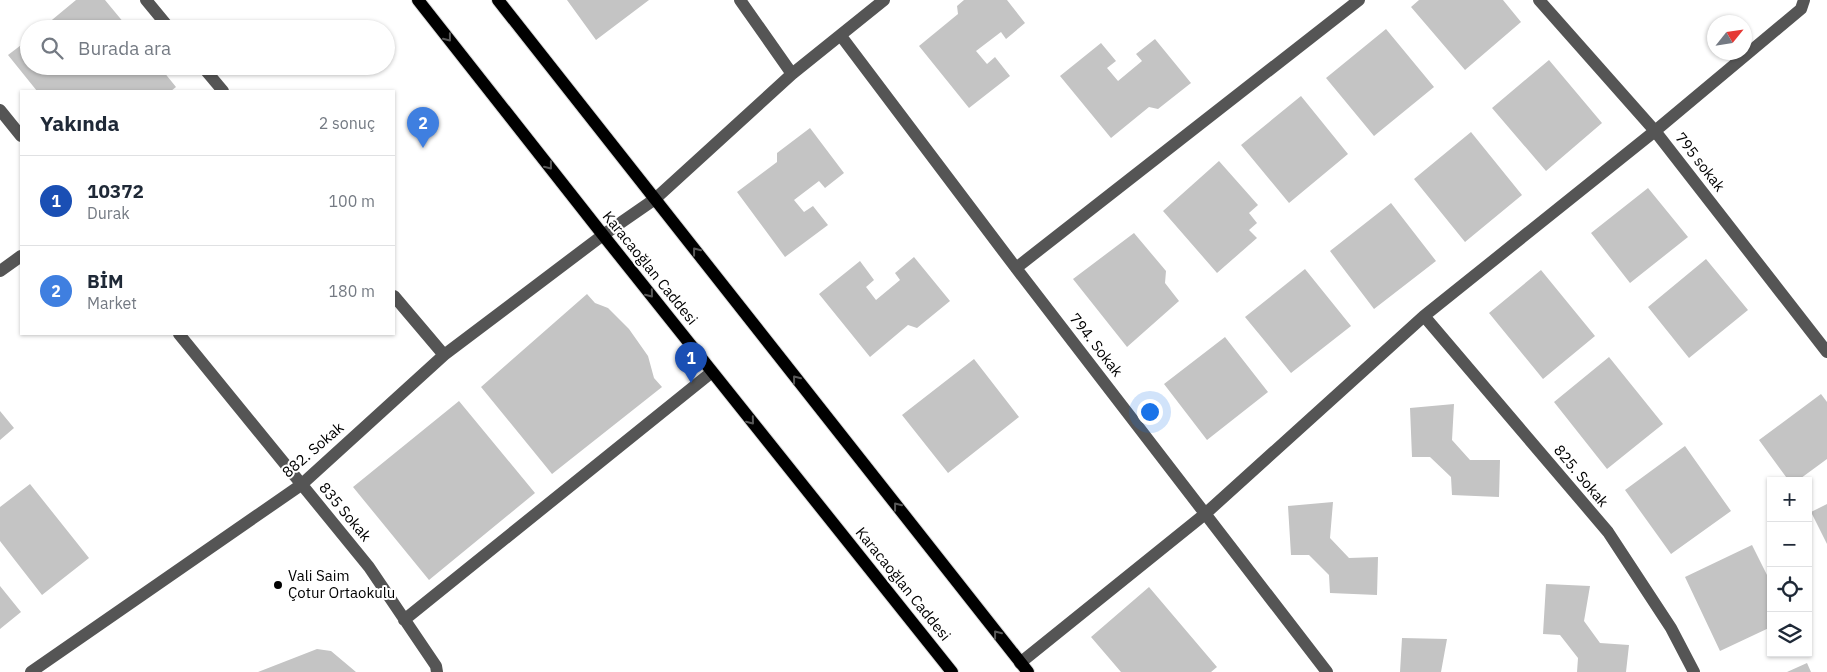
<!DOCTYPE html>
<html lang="tr">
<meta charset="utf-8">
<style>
body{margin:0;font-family:"IBM Plex Sans",sans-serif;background:#f2f2f3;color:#1f2937}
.controls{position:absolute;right:15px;bottom:15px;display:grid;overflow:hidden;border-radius:0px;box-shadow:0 1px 4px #0004}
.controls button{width:45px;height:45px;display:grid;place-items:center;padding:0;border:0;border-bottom:1px solid #e0e1e3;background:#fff;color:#1f2937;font:25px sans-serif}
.compass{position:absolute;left:1707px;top:15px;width:45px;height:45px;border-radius:50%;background:#fff;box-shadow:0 1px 4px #0004;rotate:60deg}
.you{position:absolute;left:1149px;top:411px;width:18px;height:18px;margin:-12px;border:4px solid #fff;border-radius:50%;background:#1a73e8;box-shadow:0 0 0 8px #1a73e833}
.badge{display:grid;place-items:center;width:32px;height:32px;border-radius:50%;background:#000;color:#fff;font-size:16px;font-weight:700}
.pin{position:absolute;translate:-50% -41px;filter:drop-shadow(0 1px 2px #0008)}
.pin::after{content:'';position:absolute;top:26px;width:18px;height:15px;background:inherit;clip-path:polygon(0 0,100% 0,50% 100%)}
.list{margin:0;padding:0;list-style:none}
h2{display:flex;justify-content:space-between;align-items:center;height:65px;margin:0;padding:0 20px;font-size:21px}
h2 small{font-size:16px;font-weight:400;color:#747a83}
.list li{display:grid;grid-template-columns:32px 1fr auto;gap:15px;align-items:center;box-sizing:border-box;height:90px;padding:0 20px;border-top:1px solid #e0e1e3}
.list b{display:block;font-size:19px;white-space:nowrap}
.list p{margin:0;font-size:16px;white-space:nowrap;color:#747a83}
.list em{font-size:16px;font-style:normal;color:#747a83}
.icon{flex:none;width:28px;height:28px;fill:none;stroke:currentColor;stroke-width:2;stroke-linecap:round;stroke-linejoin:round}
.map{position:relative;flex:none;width:1827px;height:672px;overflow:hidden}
.search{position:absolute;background:#fff;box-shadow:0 1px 4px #0004;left:20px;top:20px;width:375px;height:55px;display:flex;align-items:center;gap:12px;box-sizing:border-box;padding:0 18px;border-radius:28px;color:#747a83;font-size:19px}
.panel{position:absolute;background:#fff;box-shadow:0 1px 4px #0004;left:20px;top:90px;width:375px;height:245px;border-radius:0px}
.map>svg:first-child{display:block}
.building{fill:#c4c4c4}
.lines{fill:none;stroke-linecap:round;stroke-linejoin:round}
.major-casing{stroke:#dbdbdb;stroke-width:14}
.minor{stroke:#555;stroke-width:12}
.major{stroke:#000;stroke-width:12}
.oneway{stroke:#595959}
.poi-dot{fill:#000;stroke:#fff;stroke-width:2}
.labels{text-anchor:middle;stroke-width:4;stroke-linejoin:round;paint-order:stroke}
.street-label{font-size:15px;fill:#000;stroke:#fff}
.poi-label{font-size:15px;fill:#000;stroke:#fff;text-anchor:start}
</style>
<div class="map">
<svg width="1827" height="672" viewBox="0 0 1827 672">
<rect width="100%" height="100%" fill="#fff"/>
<path class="building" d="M76,0H105L129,29H41Z
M567,0H649L596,40Z
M964,0H1007L1025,23L1006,39L1001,32L976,51L987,64L995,57L1010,76L969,108L919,46L958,14L957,6Z
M1419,0H1503L1521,22L1465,70L1411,7Z
M1386,29L1434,87L1374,136L1326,78Z
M29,39V66H159L176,87L171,91H37L8,55Z
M1155,39L1191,83L1158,109L1149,107L1111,138L1060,76L1101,43L1116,61L1107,68L1118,81L1142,61L1136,54Z
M1549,60L1602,123L1546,171L1492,108Z
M1301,96L1348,154L1289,203L1241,145Z
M810,128L844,173L825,188L819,181L794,200L804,212L813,206L828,225L785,257L737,192L777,162V153Z
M1471,132L1522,195L1465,242L1414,179Z
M1219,161L1258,205L1249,213L1257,223L1249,230L1257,238L1217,273L1163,211Z
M1648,188L1688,237L1630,283L1591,233Z
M1391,203L1436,261L1374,309L1330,251Z
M1134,233L1166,271L1165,283L1179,301L1127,347L1073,279Z
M914,257L950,301L917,328L908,325L870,357L819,294L860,261L874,280L866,287L876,300L900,280L895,273Z
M1706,259L1748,310L1689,358L1648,307Z
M1305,269L1351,326L1291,373L1245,317Z
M1541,270L1595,336L1543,379L1489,313Z
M587,294L595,303L608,308L629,329L648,356L654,378L662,387L552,474L481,387Z
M1225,337L1268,392L1207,440L1164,384Z
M1609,357L1663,424L1607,469L1554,402Z
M974,359L1019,417L948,473L902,415Z
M1821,394L1827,402V459L1797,481H1789L1759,440Z
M459,401L535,493L429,580L353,487Z
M1454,404L1452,440L1470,460H1500L1499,497L1452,495L1451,477L1430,457H1412L1410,408Z
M0,411L14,428L0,440Z
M1685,446L1731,511L1671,554L1625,490Z
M30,484L89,558L42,595L0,541V507Z
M1333,502L1330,538L1349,558L1378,557L1377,595L1330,593L1329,575L1309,555H1291L1288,506Z
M1827,504V544L1811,512Z
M1752,545L1771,583V627L1720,651L1685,577Z
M1546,584L1590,586L1584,621L1600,643L1629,645L1626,672H1577L1578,658L1560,635L1543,634Z
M0,586L21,612L0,629Z
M1149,587L1217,667L1211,672H1121L1091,637Z
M1402,638L1447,639L1441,672H1400Z
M317,649L331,651L356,672H258Z
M1807,663L1811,672H1787Z"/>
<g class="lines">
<defs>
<path id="major" d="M418,0L603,235L952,672
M498,0L1028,672"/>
</defs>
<use href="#major" class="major-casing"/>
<path class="minor" d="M146,0L170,29
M740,0L792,74
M1539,0L1655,131L1827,352
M841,36L1016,268L1327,672
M202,66L223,91
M0,110L21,136
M1016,268L1359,0
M0,271L21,256
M394,296L444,355
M1424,316L1608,532L1671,628L1694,672
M179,334L369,567L436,666L437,672
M404,620L712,372
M1020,663L1205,514L1424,316L1655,131L1801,9L1804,0
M31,672L301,485L444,355L603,235L655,199L792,74L884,0"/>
<use href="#major" class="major"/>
</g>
<defs><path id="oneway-chevron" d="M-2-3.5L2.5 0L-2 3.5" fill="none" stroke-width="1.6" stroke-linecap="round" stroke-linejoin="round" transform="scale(1.25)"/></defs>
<g class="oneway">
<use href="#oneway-chevron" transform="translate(448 38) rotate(52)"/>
<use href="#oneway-chevron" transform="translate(549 166) rotate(52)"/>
<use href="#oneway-chevron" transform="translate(696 251) rotate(-128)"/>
<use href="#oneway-chevron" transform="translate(650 294) rotate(51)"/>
<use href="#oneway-chevron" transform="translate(796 379) rotate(-128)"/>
<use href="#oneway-chevron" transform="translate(751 421) rotate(51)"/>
<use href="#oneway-chevron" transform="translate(897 506) rotate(-128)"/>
<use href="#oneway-chevron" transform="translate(997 634) rotate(-128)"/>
</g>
<circle class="poi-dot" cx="278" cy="585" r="5"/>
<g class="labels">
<g class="street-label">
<text transform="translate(1700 162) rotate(52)" y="5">795 sokak</text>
<text transform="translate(650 268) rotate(51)" y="5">Karacaoğlan Caddesi</text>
<text transform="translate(1096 345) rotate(52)" y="5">794. Sokak</text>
<text transform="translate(313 450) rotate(-41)" y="5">882. Sokak</text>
<text transform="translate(1581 476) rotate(50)" y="5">825. Sokak</text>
<text transform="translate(345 512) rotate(50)" y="5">835 Sokak</text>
<text transform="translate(903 584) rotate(51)" y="5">Karacaoğlan Caddesi</text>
</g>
<g class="poi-label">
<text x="288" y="581">Vali Saim<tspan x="288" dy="17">Çotur Ortaokulu</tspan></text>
</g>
</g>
</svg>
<div class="controls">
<button>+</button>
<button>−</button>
<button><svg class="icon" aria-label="locate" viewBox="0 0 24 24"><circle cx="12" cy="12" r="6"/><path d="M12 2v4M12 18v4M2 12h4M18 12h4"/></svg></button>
<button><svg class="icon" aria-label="layers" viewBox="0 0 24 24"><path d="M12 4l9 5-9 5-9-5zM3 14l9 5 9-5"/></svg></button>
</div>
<svg class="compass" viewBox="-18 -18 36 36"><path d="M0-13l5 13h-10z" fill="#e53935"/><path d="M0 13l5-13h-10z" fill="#747a83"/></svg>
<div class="you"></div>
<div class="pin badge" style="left:691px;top:383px;background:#1a4fb4">1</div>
<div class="pin badge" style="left:423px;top:148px;background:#3f7fe0">2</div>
<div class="search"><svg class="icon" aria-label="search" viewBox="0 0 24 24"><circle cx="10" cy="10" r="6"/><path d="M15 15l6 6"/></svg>Burada ara</div>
<section class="panel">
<h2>Yakında<small>2 sonuç</small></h2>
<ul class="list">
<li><span class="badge" style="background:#1a4fb4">1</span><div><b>10372</b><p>Durak</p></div><em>100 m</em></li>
<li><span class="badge" style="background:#3f7fe0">2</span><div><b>BİM</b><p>Market</p></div><em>180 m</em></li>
</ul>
</section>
</div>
